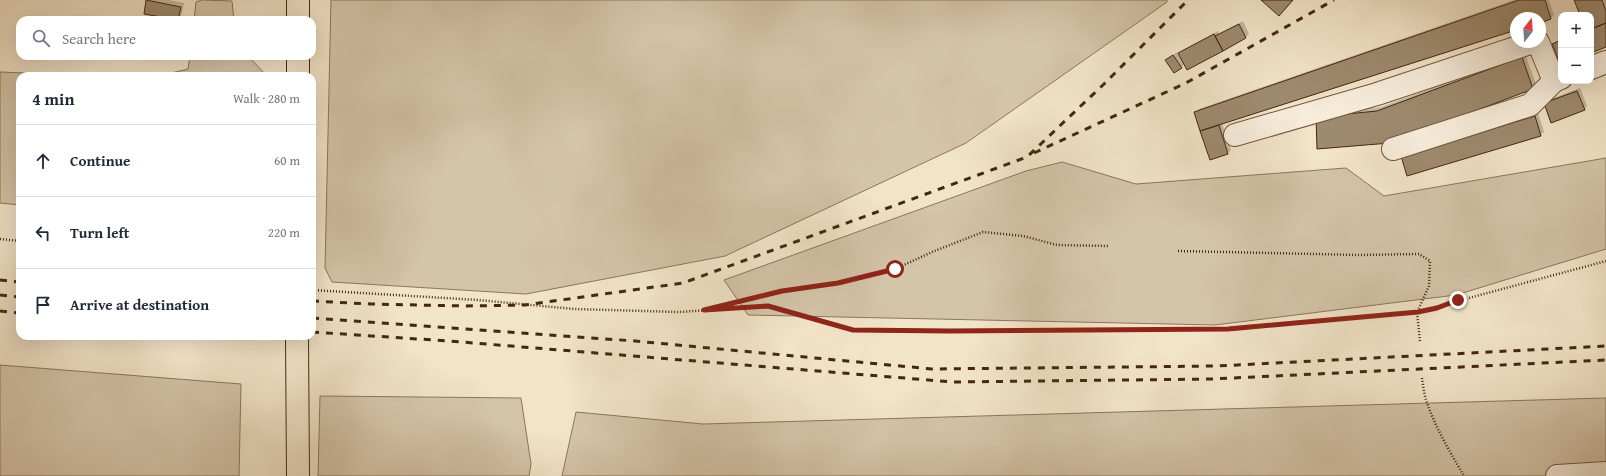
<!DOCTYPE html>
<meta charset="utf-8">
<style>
body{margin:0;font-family:"Gentium Book Plus",serif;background:#f6f6f7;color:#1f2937}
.controls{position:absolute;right:12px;top:12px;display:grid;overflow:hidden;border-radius:8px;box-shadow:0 4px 16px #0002}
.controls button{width:36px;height:36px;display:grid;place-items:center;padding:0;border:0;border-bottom:1px solid #e0e1e3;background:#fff;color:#1f2937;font:20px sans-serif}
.compass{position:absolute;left:1510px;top:12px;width:36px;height:36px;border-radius:50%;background:#fff;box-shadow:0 4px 16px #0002;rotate:17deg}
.stop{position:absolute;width:12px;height:12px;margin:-9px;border:3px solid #8f2418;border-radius:50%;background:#fff}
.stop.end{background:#8f2418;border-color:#fff;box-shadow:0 1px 4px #0008}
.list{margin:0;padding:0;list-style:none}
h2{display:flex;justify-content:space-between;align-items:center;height:52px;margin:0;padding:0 16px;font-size:17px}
h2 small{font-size:13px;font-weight:400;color:#747a83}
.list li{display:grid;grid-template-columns:26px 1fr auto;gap:12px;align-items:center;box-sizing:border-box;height:72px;padding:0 16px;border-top:1px solid #e0e1e3}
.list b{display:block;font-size:15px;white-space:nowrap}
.list em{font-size:13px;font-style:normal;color:#747a83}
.icon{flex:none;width:22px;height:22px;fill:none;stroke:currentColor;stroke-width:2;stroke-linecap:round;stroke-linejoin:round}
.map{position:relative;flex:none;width:1606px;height:476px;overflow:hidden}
.search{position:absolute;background:#fff;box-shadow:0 4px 16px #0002;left:16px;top:16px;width:300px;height:44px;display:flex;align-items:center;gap:10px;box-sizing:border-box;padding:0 14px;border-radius:12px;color:#747a83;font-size:15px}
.panel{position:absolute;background:#fff;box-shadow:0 4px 16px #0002;left:16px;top:72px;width:300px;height:268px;border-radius:12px}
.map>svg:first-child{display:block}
.green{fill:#d4c4a9;stroke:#8c765c}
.shadow{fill:#0003}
.building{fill:#9e8a6f;stroke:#44280e}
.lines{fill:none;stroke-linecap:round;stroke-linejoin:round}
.minor-casing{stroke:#70573d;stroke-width:24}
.major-casing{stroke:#44280e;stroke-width:24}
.path{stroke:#44280e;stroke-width:2.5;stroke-dasharray:1 2;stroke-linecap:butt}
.minor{stroke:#f7eddc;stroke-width:22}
.major{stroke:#f2e4c9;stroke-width:22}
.rail{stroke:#44280e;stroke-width:3;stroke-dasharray:7 7;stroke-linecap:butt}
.route{stroke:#8f2418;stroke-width:5}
</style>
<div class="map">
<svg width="1606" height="476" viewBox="0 0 1606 476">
<rect width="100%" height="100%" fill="#f2e4c9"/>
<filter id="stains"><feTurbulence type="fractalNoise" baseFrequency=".005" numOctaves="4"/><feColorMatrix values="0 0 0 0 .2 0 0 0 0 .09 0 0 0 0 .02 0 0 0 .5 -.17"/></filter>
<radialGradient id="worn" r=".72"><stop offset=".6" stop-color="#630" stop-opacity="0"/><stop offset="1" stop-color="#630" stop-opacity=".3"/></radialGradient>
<path class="green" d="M202,0L232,1L234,20H194L196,2Z
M331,0H1167V2L966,143L725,256L526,294L332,282L325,268Z
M190,56H248L267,76H159L188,69Z
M0,72L101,76H20V205L0,203Z
M1606,158V249L1456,295L1215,325L748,315L724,280L1026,171L1062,162L1136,184L1346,168L1384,196Z
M0,365L241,384L239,476H0Z
M320,396L521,398L531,464L529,476H318Z
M1606,398V476H562L576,412L703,424Z"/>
<path class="shadow" d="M148,0H169L184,3L181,16L177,20L145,13Z
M1514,0H1549L1554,15L1551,18L1540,22V18H1516V29L1222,123L1231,150L1228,153L1210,159L1195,113L1199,109Z
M1575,0H1606V46L1591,52V15H1581Z
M1243,21L1249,34L1246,37L1188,68L1185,64L1174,72L1166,60L1177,52L1179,54L1183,50L1218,31L1219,34Z
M1525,54L1536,84L1532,88L1390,142L1321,114L1381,107Z
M1580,88L1587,106L1584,109L1552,122L1548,100Z
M1538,113L1544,132L1540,135L1406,153Z"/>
<path class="building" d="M146,0L181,7L178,20L144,14Z
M1261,0H1293L1279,16Z
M1519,0H1545L1551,19L1540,23V18H1516V30L1200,131L1194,112Z
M1574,0H1602L1606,11V23L1591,29V15H1580Z
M1606,23V47L1591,53V29Z
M1239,24L1246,38L1223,51L1215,36Z
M1214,34L1223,51L1187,70L1178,53Z
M1561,40V63L1560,64L1552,44Z
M1173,55L1182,68L1174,73L1165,60Z
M1522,57L1533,89L1390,143L1317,149L1316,117L1377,111Z
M1577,91L1585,110L1551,123L1544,103Z
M1535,116L1541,136L1407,176L1401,156Z
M1219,125L1228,154L1210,160L1200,131Z"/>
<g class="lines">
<defs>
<path id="minor" d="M1538,42L1554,81
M1591,68L1606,62
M1235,135L1377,94L1533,42
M1393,149L1530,105L1554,81L1561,78
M1557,476L1606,473"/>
<path id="major" d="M298,20V0
M298,76V56
M297,336L298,476"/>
</defs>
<use href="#minor" class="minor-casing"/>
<use href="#major" class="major-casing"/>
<path class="path" d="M0,239L20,241
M1178,251L1360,255L1419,254L1430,261L1429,286L1417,312L1420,342
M312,290L478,300L574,309L679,312L768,306L853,330L950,331L1228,329L1417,312L1606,261
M712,308L782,291L838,283L895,269L932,252L983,232L1023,236L1057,245L1108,246
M1422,378C1423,385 1424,393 1426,400C1435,427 1450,452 1464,476"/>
<use href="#minor" class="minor"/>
<use href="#major" class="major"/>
<path class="rail" d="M1034,153L1186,83L1334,0
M0,280L20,282
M0,295L20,297
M312,301L371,304L465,306L525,305L683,283L1027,157L1104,84L1188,0
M0,311L20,313
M312,318L635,341L932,369L1217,366L1606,346
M312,332L449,341L953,382L1212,379L1606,360"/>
</g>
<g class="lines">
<path class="route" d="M895,269L838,283L782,291L704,310L768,306L853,330L950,331L1228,329L1418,312L1437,308L1458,300"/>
</g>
<rect width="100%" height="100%" filter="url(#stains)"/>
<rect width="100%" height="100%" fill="url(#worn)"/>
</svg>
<div class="controls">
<button>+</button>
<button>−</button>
</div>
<svg class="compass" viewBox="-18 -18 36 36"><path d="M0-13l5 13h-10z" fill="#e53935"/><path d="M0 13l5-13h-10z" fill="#747a83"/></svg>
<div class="stop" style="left:895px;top:269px"></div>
<div class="stop end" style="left:1458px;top:300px"></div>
<div class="search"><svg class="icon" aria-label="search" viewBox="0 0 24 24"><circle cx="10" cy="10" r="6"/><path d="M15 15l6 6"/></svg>Search here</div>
<section class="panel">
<h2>4 min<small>Walk · 280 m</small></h2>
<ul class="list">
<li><svg class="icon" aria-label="ahead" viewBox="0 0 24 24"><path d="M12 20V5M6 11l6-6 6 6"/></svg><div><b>Continue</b></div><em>60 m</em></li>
<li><svg class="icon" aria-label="left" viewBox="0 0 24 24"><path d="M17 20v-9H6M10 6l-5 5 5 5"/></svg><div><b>Turn left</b></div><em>220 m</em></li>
<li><svg class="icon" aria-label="arrive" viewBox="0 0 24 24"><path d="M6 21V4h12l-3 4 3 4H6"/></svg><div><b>Arrive at destination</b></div></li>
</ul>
</section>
</div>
